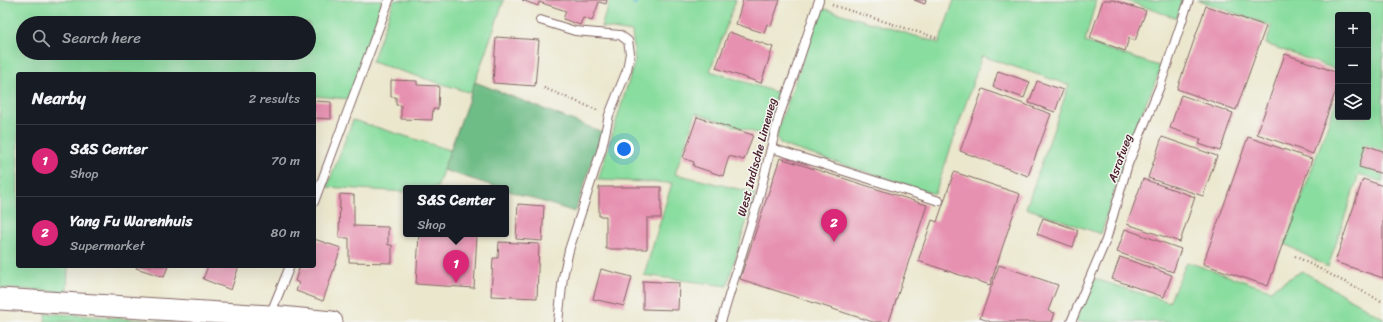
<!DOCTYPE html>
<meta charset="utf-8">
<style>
body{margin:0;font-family:Sriracha,sans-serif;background:#242831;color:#f1f3f6}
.controls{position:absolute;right:12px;top:12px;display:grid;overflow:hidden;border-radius:4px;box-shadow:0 4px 16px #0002}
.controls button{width:36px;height:36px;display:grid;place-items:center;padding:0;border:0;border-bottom:1px solid #363941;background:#171b24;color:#f1f3f6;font:20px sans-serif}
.you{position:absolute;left:624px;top:149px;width:14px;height:14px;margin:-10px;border:3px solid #fff;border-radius:50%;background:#1a73e8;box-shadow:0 0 0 6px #1a73e833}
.badge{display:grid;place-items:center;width:26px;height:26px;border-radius:50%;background:#db2777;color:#fff;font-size:13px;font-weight:700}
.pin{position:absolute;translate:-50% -33px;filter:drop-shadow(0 1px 2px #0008)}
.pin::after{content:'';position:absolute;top:21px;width:14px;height:12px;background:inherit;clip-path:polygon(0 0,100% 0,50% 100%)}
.popup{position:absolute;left:403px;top:185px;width:106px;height:52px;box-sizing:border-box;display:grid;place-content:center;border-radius:4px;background:#171b24;filter:drop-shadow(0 1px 3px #0005);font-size:13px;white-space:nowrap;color:#9ea1a6}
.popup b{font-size:15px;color:#f1f3f6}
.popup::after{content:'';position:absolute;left:50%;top:100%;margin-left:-8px;border:8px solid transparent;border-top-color:#171b24}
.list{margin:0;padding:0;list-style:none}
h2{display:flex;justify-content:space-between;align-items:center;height:52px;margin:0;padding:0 16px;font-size:17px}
h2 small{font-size:13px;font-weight:400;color:#9ea1a6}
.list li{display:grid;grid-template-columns:26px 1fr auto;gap:12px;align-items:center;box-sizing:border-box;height:72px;padding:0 16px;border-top:1px solid #363941}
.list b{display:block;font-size:15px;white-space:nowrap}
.list p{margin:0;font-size:13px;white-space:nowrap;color:#9ea1a6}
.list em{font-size:13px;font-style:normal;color:#9ea1a6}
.icon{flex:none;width:22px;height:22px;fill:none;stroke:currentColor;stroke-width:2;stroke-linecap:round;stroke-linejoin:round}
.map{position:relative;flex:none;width:1383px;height:322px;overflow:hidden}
.search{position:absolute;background:#171b24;box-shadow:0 4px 16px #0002;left:16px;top:16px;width:300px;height:44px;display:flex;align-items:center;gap:10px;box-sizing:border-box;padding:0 14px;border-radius:22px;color:#9ea1a6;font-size:15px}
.panel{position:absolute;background:#171b24;box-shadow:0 4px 16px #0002;left:16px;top:72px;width:300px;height:196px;border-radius:4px}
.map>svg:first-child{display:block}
.green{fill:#89dd9f;stroke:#6a7e65;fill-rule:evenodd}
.forest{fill:#6ebc86;stroke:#5c6e58}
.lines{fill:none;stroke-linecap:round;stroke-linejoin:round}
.stream{stroke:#48b2c6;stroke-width:6}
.building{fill:#e691b0}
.lane-casing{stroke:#826564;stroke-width:10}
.secondary-casing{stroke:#826564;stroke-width:23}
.path{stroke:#826564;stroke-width:2.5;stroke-dasharray:1 3;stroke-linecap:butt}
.lane{stroke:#fff;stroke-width:8}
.secondary{stroke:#fff;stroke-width:21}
.labels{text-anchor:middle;stroke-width:3;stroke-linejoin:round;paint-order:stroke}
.street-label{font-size:12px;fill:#4a1f2b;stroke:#f6f6f2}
</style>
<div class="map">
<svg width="1383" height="322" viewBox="0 0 1383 322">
<rect width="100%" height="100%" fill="#f6f6f2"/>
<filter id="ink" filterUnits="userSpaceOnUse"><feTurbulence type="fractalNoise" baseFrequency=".025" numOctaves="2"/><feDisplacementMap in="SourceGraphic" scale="8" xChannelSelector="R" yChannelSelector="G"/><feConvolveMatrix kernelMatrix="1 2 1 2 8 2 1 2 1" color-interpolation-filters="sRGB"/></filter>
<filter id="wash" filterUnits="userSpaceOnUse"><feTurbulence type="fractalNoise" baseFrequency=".012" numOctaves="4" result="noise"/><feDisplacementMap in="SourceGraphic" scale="16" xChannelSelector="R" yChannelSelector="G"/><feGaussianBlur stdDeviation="0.9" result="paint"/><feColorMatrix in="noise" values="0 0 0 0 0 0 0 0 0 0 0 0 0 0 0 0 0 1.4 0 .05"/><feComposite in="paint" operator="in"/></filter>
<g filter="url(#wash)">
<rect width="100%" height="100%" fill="#ebe7cd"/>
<path class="green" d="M0,0H383L349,99L314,96V74H18V266H68L67,292L0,288ZM23,23H309V53H23Z
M394,0H504L471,93L372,62Z
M610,0H736L710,71L782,94L768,137L696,113L675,174L755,193L727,286L644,275L672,183L598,180L635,61L632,32L601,27Z
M954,0H1096L1085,42L1162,67L1138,121L1120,173L1101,234L1026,208L1069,85L982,56L935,194L785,146L780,143L777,137L779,126L822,8L939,43Z
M1125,0H1183L1176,18Z
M1197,0H1383V182L1359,174L1328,267L1285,244L1338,96V117H1368V15H1338V70L1266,44L1272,26Z
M353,120L450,150L437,188H406V192L327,187Z
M1187,262L1270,290L1302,271L1383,318V322H1075L1095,279L1169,302Z
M46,313L174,322H45Z"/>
<path class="forest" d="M475,82L602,132L575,212L506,190V188H500L443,170Z"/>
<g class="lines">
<path class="stream" d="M635,2L636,0"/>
</g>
<g id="blocks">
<path class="building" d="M522,0H607L606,4L599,2L592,21L583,18L580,25L563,19L566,11L539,2L538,6Z
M743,0H780L771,26L767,24L764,33L736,24Z
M914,0H926L925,4Z
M1103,0H1113L1146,11L1135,41L1129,38L1125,51L1090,38Z
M1206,6L1266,26L1236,110L1177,89Z
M729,32L773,47L761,83L716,68Z
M496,37L539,40L535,86L493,83Z
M1285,54L1338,73V85L1313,154L1257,134Z
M998,71L1030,82L1024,98L993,87Z
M391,80L417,81V85L439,86L438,109H433L432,120L401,119V105H396V97H391Z
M1037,81L1063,90L1055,112L1029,103Z
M983,89L1051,114L1028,176L960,151Z
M1181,95L1233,113L1220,151L1199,144L1201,139L1170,128Z
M314,101L331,102V119L314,118Z
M697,117L753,135L744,160L729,156L723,176L693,166L694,162L683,158Z
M1162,137L1217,156L1203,196L1148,178Z
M1248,137L1312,159L1268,286L1203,264Z
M1365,145L1383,151V174L1359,167Z
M780,158L927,205L889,322H873L740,279Z
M954,172L1020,194L990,285L918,261L932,220L937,222Z
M1143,179L1195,197L1180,242L1127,224Z
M1363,179L1383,186V278L1335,262Z
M599,187H661V218H647V249H606V216H599Z
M340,194L354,195V226L388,227V245H392V263L349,262V238H339Z
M518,204L544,206L542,241L516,239Z
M1043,218L1078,230L1073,247L1037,234Z
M1125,229L1181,249L1173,272L1117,252Z
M419,234H477L474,288L416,284Z
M314,239L341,248L323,301L296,291L299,283L295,281L300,266H314Z
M499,242L539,244L537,298L491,296L493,258H498Z
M1120,257L1172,275L1164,297L1112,279Z
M999,265L1058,285L1048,311L1055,313L1052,322H991L980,318Z
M137,266H168L164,277L136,268Z
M208,266H239L231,290L203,279Z
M601,269L632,277L624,306L593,299Z
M643,281L679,283L678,310L643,309Z"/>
</g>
</g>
<g filter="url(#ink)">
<use href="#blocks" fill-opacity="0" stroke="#826564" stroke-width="1"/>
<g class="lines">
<defs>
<path id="lane" d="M540,20L575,31L620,35L628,41L630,53L627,70L609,115L602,148L569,250L563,277L558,322
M771,148L939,201
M314,202L389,0
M270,315L290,266
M721,322L758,201L779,116L794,75L819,0
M1071,322L1106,240L1128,164L1160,86L1189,0"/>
<path id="secondary" d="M0,299L270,316L332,322"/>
</defs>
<use href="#lane" class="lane-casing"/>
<use href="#secondary" class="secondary-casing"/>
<path class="path" d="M832,5L937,38
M544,88L597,110
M1295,256L1383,302"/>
<use href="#lane" class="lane"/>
<use href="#secondary" class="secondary"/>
</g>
</g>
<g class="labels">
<g class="street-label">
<text transform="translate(757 157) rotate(-75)" y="4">West Indische Limeweg</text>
<text transform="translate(1120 158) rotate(-70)" y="4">Asrafweg</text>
</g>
</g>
</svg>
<div class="controls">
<button>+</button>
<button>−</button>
<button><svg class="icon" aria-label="layers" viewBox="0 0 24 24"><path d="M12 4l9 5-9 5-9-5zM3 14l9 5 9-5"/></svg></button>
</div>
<div class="you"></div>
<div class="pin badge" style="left:456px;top:283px">1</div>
<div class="popup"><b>S&amp;S Center</b>Shop</div>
<div class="pin badge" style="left:834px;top:242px">2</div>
<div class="search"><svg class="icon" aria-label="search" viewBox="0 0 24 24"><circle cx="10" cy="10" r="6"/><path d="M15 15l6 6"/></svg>Search here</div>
<section class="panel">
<h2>Nearby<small>2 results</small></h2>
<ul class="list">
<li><span class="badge">1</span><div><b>S&amp;S Center</b><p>Shop</p></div><em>70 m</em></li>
<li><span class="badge">2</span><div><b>Yang Fu Warenhuis</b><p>Supermarket</p></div><em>80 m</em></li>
</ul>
</section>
</div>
